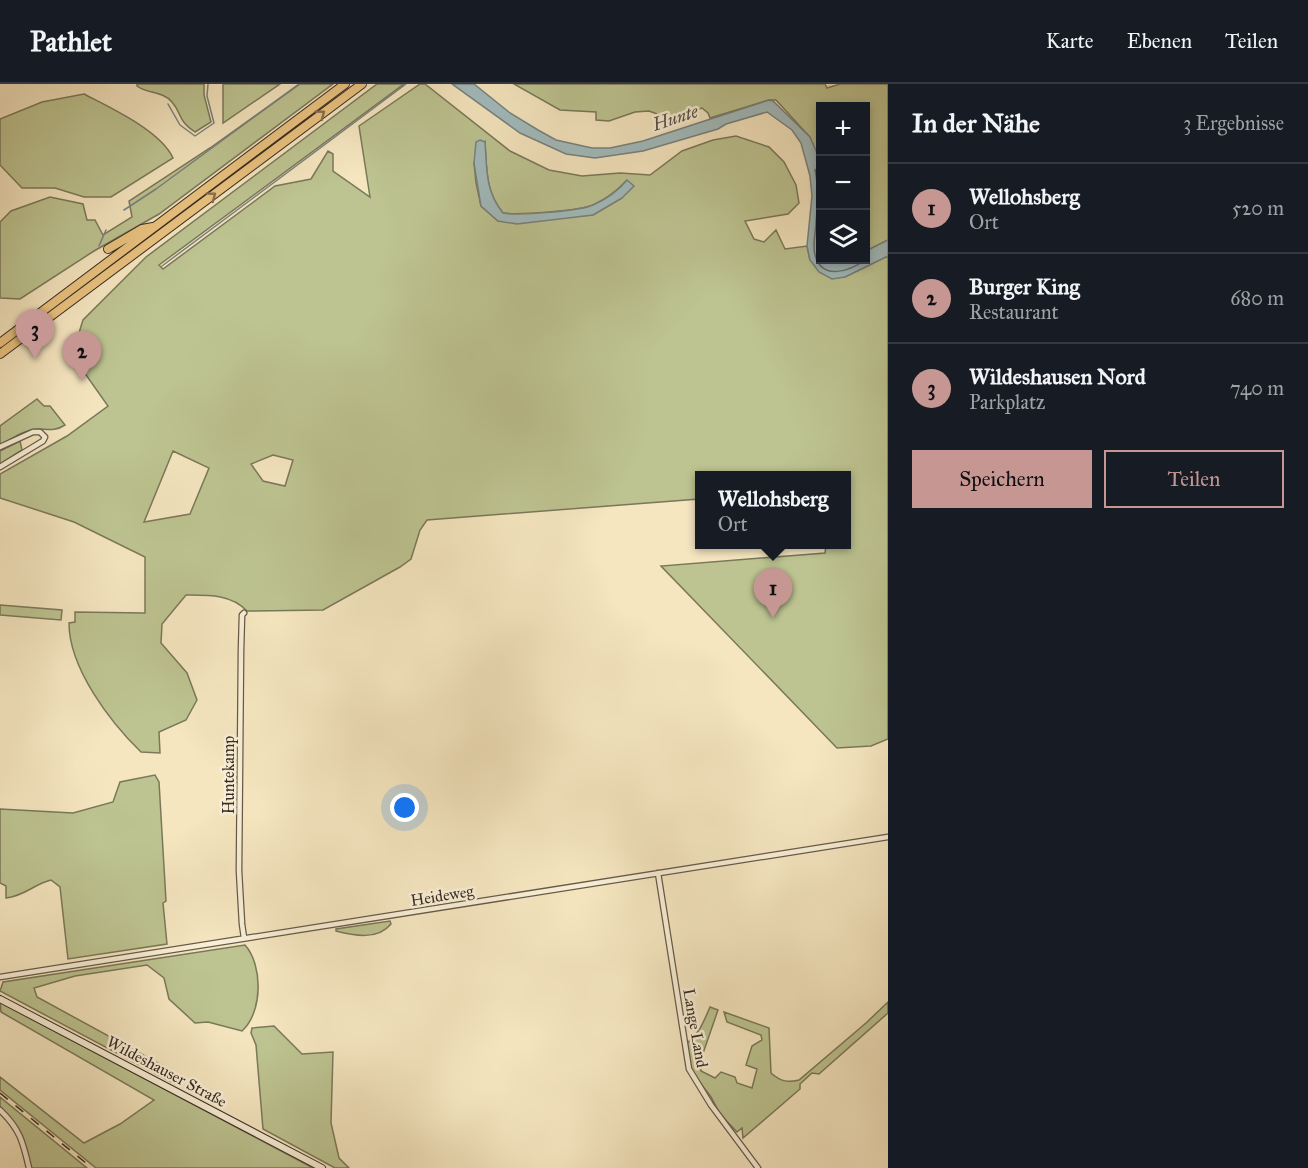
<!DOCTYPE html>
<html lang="de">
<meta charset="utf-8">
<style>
body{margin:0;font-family:"IM FELL Great Primer",serif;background:#20242c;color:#f1f3f6}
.controls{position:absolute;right:18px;top:18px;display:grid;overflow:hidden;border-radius:0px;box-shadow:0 3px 9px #0003}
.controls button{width:54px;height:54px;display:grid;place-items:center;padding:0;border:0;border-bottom:2px solid #363941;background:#171b24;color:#f1f3f6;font:30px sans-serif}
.you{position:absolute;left:405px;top:724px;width:21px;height:21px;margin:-15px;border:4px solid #fff;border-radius:50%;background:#1a73e8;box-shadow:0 0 0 9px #1a73e833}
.badge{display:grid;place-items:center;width:39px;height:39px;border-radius:50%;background:#c59692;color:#111;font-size:20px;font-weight:700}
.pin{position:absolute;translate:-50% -50px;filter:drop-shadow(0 2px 3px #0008)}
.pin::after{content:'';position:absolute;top:32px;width:21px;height:18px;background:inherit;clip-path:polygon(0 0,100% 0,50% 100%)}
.popup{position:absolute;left:695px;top:387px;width:156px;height:78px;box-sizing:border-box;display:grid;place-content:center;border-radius:0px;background:#171b24;filter:drop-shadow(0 2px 4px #0005);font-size:20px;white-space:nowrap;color:#9ea1a6}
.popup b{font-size:22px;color:#f1f3f6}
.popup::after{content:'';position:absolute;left:50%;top:100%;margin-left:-12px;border:12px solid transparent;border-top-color:#171b24}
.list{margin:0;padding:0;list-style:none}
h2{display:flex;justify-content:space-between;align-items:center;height:78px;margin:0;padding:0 24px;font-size:26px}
h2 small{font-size:20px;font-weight:400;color:#9ea1a6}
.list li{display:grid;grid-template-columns:39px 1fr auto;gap:18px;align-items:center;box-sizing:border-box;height:90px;padding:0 24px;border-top:2px solid #363941}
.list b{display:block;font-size:22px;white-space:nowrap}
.list p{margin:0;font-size:20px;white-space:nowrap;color:#9ea1a6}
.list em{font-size:20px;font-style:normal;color:#9ea1a6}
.actions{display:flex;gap:12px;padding:18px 24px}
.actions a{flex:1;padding:14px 0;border:2px solid #c59692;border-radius:0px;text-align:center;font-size:21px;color:#c59692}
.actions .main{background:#c59692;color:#111}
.icon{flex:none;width:33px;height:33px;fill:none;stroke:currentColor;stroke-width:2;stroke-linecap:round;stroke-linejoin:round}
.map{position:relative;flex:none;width:888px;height:1084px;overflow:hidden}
header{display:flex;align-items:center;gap:36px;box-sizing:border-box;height:84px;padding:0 30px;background:#171b24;border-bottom:2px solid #363941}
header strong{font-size:28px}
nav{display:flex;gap:33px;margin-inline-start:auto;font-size:21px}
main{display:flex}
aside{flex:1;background:#171b24}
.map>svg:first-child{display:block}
.green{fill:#bdc491;stroke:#7a785a;stroke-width:1.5;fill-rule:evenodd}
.water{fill:#a2bcbe;stroke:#788280;stroke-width:1.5}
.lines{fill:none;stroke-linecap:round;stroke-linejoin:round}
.shore{stroke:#6d7470;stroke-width:1.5}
.stream{stroke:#788280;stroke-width:1.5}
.street-casing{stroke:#675a4a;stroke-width:7}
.secondary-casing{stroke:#382b22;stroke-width:8}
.highway-casing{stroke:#382b22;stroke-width:10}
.street{stroke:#f8efd6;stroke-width:4.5}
.secondary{stroke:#f8efd6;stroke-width:6}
.highway{stroke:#eac380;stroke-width:8}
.rail{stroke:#382b22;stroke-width:1.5;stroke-dasharray:10 10;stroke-linecap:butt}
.oneway{stroke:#886f4c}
.labels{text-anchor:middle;stroke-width:5;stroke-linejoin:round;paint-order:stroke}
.street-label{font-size:16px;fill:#382b22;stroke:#f8efd6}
.water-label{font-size:18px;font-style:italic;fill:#524f49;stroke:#f8efd6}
</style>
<header>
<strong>Pathlet</strong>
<nav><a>Karte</a><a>Ebenen</a><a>Teilen</a></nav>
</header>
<main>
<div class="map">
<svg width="888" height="1084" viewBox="0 0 888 1084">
<rect width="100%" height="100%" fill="#f5e6c0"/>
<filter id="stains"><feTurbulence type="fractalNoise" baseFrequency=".00333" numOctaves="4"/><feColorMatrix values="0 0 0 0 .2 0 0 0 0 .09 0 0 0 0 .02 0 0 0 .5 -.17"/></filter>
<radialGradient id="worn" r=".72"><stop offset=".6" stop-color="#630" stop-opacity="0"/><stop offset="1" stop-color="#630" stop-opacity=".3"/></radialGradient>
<path class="green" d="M137,0H204V11L211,38L195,48C177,36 183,31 172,18C163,7 147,10 137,2Z
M223,0H280L223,39Z
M300,0H333L159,130L94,167L20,215L0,214V138L11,127L50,113L83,120L87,136H95L103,151L132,133L129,117L210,64Z
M377,0H404L159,181L163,185L275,102L311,95L328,67L333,70V87L370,113L359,42L420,0H425L510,67L549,86L582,92L620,89L650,91L682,67L713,56L736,52L769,63L784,78L796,101L799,119L788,130L745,137L754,155L764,158L776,146L785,165L807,162L810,176L845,193L888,172V655L871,662L837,664L661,482L825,469L826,461L846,460V392H700L699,415L427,436L420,446L411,475L400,483L323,526L247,527C231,510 208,511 186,511L162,540L161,559L187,589L197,616L186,636L159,648L160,669L141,668C110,638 69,584 69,539L75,538V528L145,529V473L74,438L0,414V390L67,352L108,322L72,271L83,236L146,173ZM485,58C487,86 485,107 503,129C518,131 580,127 593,121C606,115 617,107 627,96L622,114L593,131L498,137L481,122L476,99L474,79ZM173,367L209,384L190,430L144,438ZM273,371L293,376L285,402L263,397L251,380Z
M514,0H825L827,4L840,0H888V156L866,167V22H820V94L810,53L776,16H769L710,34L708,29L702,24L671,35L649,27L635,28L609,37L596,36V28L560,26Z
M84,10C111,24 161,47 173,74L111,113H84L55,104H22L0,81V35L42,18Z
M37,315L44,322H50L65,341C54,348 48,345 37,345C24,346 11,355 0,361V342Z
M20,357L22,366L0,380V367Z
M0,521L62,526L61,536L0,531Z
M155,691L159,698L166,817L163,819L167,860L68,875L60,803L51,796C34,800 25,812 6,814V802L0,799V725L73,729L113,718L120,698Z
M390,837L391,840C378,856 355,852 336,847V845Z
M245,861C263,881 263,928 242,947L208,938L195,939L169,915L164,894L147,881L75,892L34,904L37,913L171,986L180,997L175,1000L0,907L3,898Z
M0,918L313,1084H96L0,1006V993L84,1059L120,1040L154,1016L1,928Z
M888,918V929L819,990L812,989L800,1000V1005L743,1054L742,1044L737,1048L720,1030L711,1013L691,987L687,959C699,950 704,937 710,923L718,926L700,978L701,987L715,994L721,988L735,993L737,999L752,1004L757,985L746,981L752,962L762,956L761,951L727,938L724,928L769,944L771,989C780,997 787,999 799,996L866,939Z
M274,942L302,970L333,968L331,1039L339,1074L349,1084H335L263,1045L256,961L251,949L252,944Z
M0,1013L87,1084H31C25,1057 20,1044 0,1024Z"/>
<path class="water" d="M452,0H474L510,29L538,46L556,56L592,64H610L643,57L769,16L773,17L810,53L817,69L820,94V137L818,147V158L820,165V176H866V167L888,156V172L845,193L832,195L819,188L810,176L807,162L812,112L810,92L801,59L792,46L767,28L726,40L718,45L643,67L595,74L566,70L520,49Z
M480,56L485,58C487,85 485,107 503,129C518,132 580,127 593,121C607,115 618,107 627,96L634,102L622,114L593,131L517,140L498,137L481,122L474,79L476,58Z"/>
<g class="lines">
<path class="shore" d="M820,83L815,86C819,103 818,121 816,138C816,149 812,160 815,171C822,197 850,187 865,176"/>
<path class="stream" d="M168,20L180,41L195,52L214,39L207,12L208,0
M124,126L156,105L299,0
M99,162L106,146
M162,182L406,0"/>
<defs>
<path id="street" d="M0,363L33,348H40L45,353L43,357L0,383
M244,529L242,531L241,567L239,787L242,840L244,854
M658,789L689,985L711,1021L758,1084
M0,893L888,753
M0,1026C20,1045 23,1058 29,1084"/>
<path id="secondary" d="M0,915L322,1084"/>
<path id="highway" d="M108,165L142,145L153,143
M0,259L345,0
M0,270L362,0"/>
</defs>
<use href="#street" class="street-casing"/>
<use href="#secondary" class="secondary-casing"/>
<use href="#highway" class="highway-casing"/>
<use href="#street" class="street"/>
<use href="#secondary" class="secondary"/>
<use href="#highway" class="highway"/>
<path class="rail" d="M0,1009L92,1084"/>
</g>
<defs><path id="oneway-chevron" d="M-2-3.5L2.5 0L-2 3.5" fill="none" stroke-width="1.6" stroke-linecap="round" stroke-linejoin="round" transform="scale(1.5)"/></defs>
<g class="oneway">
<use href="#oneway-chevron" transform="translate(321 30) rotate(-37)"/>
<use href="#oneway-chevron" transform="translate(212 112) rotate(-37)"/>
</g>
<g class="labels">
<g class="street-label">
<text transform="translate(228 691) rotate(-90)" y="6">Huntekamp</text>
<text transform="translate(442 811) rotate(-9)" y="6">Heideweg</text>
<text transform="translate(696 944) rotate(80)" y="6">Lange Land</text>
<text transform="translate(167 987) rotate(28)" y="6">Wildeshauser Straße</text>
</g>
<g class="water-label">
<text transform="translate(675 34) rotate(-18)" y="6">Hunte</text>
</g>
</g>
<rect width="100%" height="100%" filter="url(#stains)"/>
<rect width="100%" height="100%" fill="url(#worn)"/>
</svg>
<div class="controls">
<button>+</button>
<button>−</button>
<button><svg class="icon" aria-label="layers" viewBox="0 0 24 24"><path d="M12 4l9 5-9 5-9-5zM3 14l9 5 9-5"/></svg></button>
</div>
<div class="you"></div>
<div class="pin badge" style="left:773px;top:534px">1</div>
<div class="popup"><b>Wellohsberg</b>Ort</div>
<div class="pin badge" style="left:82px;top:297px">2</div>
<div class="pin badge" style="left:35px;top:275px">3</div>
</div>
<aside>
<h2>In der Nähe<small>3 Ergebnisse</small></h2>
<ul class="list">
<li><span class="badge">1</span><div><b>Wellohsberg</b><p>Ort</p></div><em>520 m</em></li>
<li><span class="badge">2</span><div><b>Burger King</b><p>Restaurant</p></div><em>680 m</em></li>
<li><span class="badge">3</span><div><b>Wildeshausen Nord</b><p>Parkplatz</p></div><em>740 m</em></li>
</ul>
<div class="actions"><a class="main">Speichern</a><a>Teilen</a></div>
</aside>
</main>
